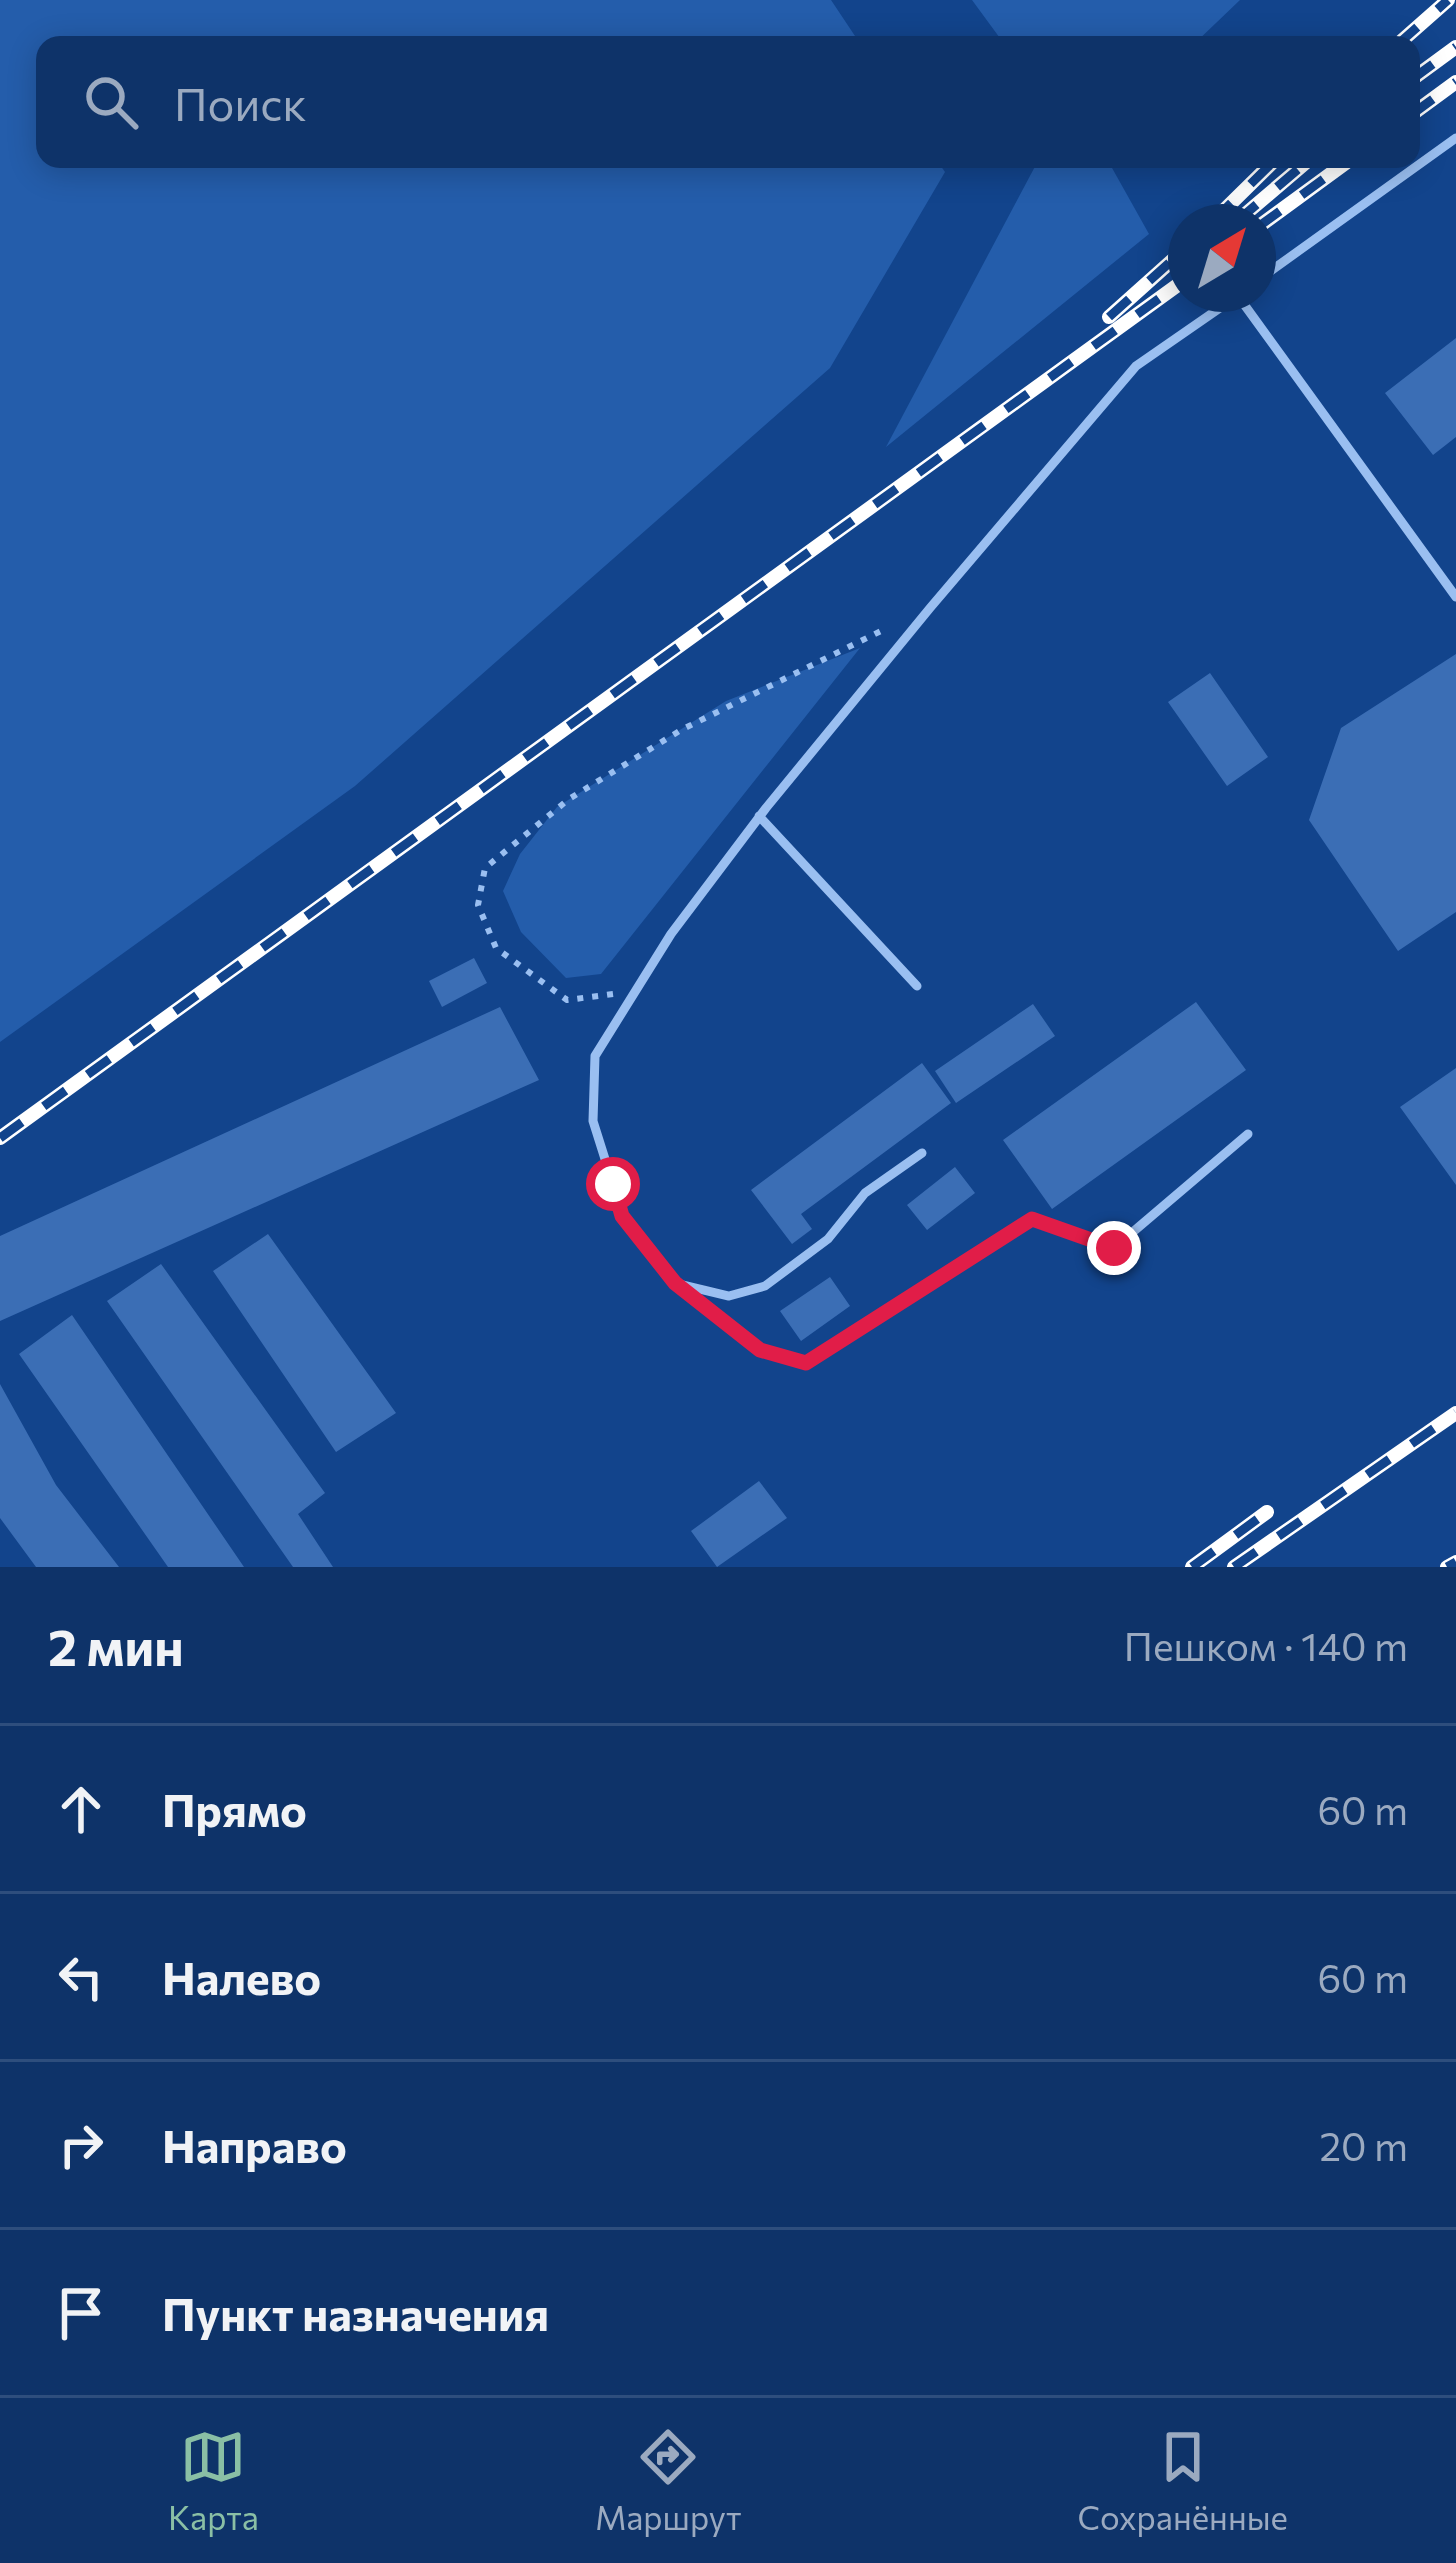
<!DOCTYPE html>
<html lang="ru">
<meta charset="utf-8">
<style>
body{margin:0;font-family:Commissioner,sans-serif;background:#173b6f;color:#f1f3f6}
.compass{position:absolute;left:1168px;top:204px;width:108px;height:108px;border-radius:50%;background:#0e3369;box-shadow:0 6px 30px #0003;rotate:38deg}
.stop{position:absolute;width:36px;height:36px;margin:-27px;border:9px solid #e11d48;border-radius:50%;background:#fff}
.stop.end{background:#e11d48;border-color:#fff;box-shadow:0 3px 12px #0008}
.list{margin:0;padding:0;list-style:none}
h2{display:flex;justify-content:space-between;align-items:center;height:156px;margin:0;padding:0 48px;font-size:51px}
h2 small{font-size:39px;font-weight:400;color:#9baac0}
.list li{display:grid;grid-template-columns:78px 1fr auto;gap:36px;align-items:center;box-sizing:border-box;height:168px;padding:0 48px;border-top:3px solid #2e4e7d}
.list b{display:block;font-size:45px;white-space:nowrap}
.list em{font-size:39px;font-style:normal;color:#9baac0}
.icon{flex:none;width:66px;height:66px;fill:none;stroke:currentColor;stroke-width:2;stroke-linecap:round;stroke-linejoin:round}
.map{position:relative;flex:none;width:1456px;height:1567px;overflow:hidden}
.search{position:absolute;background:#0e3369;box-shadow:0 6px 30px #0003;left:36px;right:36px;top:36px;height:132px;display:flex;align-items:center;gap:30px;box-sizing:border-box;padding:0 42px;border-radius:24px;color:#9baac0;font-size:45px}
.sheet{height:828px;background:#0e3369}
nav{display:flex;justify-content:space-around;align-items:center;box-sizing:border-box;height:168px;border-top:3px solid #2e4e7d;background:#0e3369;font-size:33px;color:#9baac0}
nav a{display:grid;justify-items:center;gap:6px}
nav .on{color:#8abfa5}
.map>svg:first-child{display:block}
.green{fill:#245dab}
.building{fill:#3b6eb5}
.lines{fill:none;stroke-linecap:round;stroke-linejoin:round}
.path{stroke:#9abff1;stroke-width:6;stroke-dasharray:6 9;stroke-linecap:butt}
.lane{stroke:#9abff1;stroke-width:9}
.rail-casing{stroke:#fff;stroke-width:14}
.rail{stroke:#12448c;stroke-width:9;stroke-dasharray:27;stroke-linecap:butt}
.route{stroke:#e11d48;stroke-width:15}
</style>
<div class="map">
<svg width="1456" height="1567" viewBox="0 0 1456 1567">
<rect width="100%" height="100%" fill="#12448c"/>
<path class="green" d="M0,0H831L861,45H45V159H936L945,172L830,368L355,786L0,1042Z
M972,0H1240L1193,45H1005Z
M1039,159H1107L1149,234L886,447Z
M860,648L601,974L566,978L521,932L503,891L520,854L557,807L726,701Z"/>
<path class="building" d="M1456,338V437L1433,455L1385,393Z
M1456,654V912L1398,951L1309,820L1341,728Z
M1210,673L1268,757L1227,786L1168,702Z
M474,958L487,983L442,1007L429,981Z
M1196,1002L1246,1070L1052,1209L1003,1140Z
M1033,1004L1055,1036L956,1103L935,1071Z
M500,1007L539,1080L0,1321V1236Z
M922,1063L951,1103L801,1214L812,1229L792,1244L751,1190Z
M1456,1068V1185L1400,1107Z
M955,1167L975,1193L927,1230L907,1205Z
M268,1234L396,1413L336,1452L213,1271Z
M161,1264L325,1493L298,1514L333,1567H293L107,1301Z
M830,1277L850,1306L801,1341L780,1311Z
M72,1315L244,1567H168L19,1354Z
M0,1384L56,1485L119,1567H36L0,1518Z
M759,1481L787,1518L717,1567L691,1531Z"/>
<g class="lines">
<path class="path" d="M613,994L567,1000L496,948L478,905L485,868L569,799L681,730L887,628"/>
<path class="lane" d="M1258,280L1456,138
M1238,296L1456,597
M759,816L917,986
M922,1153L865,1193L828,1239L765,1286L729,1296L675,1283L623,1216L593,1121L595,1056L671,934L766,808L930,608L1136,366L1240,294
M679,1286L759,1350L806,1363L1032,1219L1114,1248L1248,1134"/>
<defs>
<path id="rail" d="M1397,45L1448,0
M1411,80L1456,47
M1411,115L1456,82
M1212,222L1276,159
M1236,222L1310,159
M1258,227L1351,159
M1109,317L1186,248
M0,1138L1186,279
M1192,1567L1267,1512
M1234,1567L1456,1413
M1447,1567L1456,1562"/>
</defs>
<use href="#rail" class="rail-casing"/>
<use href="#rail" class="rail"/>
</g>
<g class="lines">
<path class="route" d="M613,1184L622,1216L675,1283L760,1350L806,1363L1032,1219L1114,1248"/>
</g>
</svg>
<svg class="compass" viewBox="-18 -18 36 36"><path d="M0-13l5 13h-10z" fill="#e53935"/><path d="M0 13l5-13h-10z" fill="#9baac0"/></svg>
<div class="stop" style="left:613px;top:1184px"></div>
<div class="stop end" style="left:1114px;top:1248px"></div>
<div class="search"><svg class="icon" aria-label="search" viewBox="0 0 24 24"><circle cx="10" cy="10" r="6"/><path d="M15 15l6 6"/></svg>Поиск</div>
</div>
<section class="sheet">
<h2>2 мин<small>Пешком · 140 m</small></h2>
<ul class="list">
<li><svg class="icon" aria-label="ahead" viewBox="0 0 24 24"><path d="M12 20V5M6 11l6-6 6 6"/></svg><div><b>Прямо</b></div><em>60 m</em></li>
<li><svg class="icon" aria-label="left" viewBox="0 0 24 24"><path d="M17 20v-9H6M10 6l-5 5 5 5"/></svg><div><b>Налево</b></div><em>60 m</em></li>
<li><svg class="icon" aria-label="right" viewBox="0 0 24 24"><path d="M7 20v-9h11M14 6l5 5-5 5"/></svg><div><b>Направо</b></div><em>20 m</em></li>
<li><svg class="icon" aria-label="arrive" viewBox="0 0 24 24"><path d="M6 21V4h12l-3 4 3 4H6"/></svg><div><b>Пункт назначения</b></div></li>
</ul>
</section>
<nav>
<a class="on"><svg class="icon" aria-label="map" viewBox="0 0 24 24"><path d="M3 6l6-2 6 2 6-2v14l-6 2-6-2-6 2zM9 4v14M15 6v14"/></svg>Карта</a>
<a><svg class="icon" aria-label="directions" viewBox="0 0 24 24"><path d="M12 3l9 9-9 9-9-9zM9 14v-3h6M13 9l2 2-2 2"/></svg>Маршрут</a>
<a><svg class="icon" aria-label="saved" viewBox="0 0 24 24"><path d="M7 4h10v16l-5-4-5 4z"/></svg>Сохранённые</a>
</nav>
